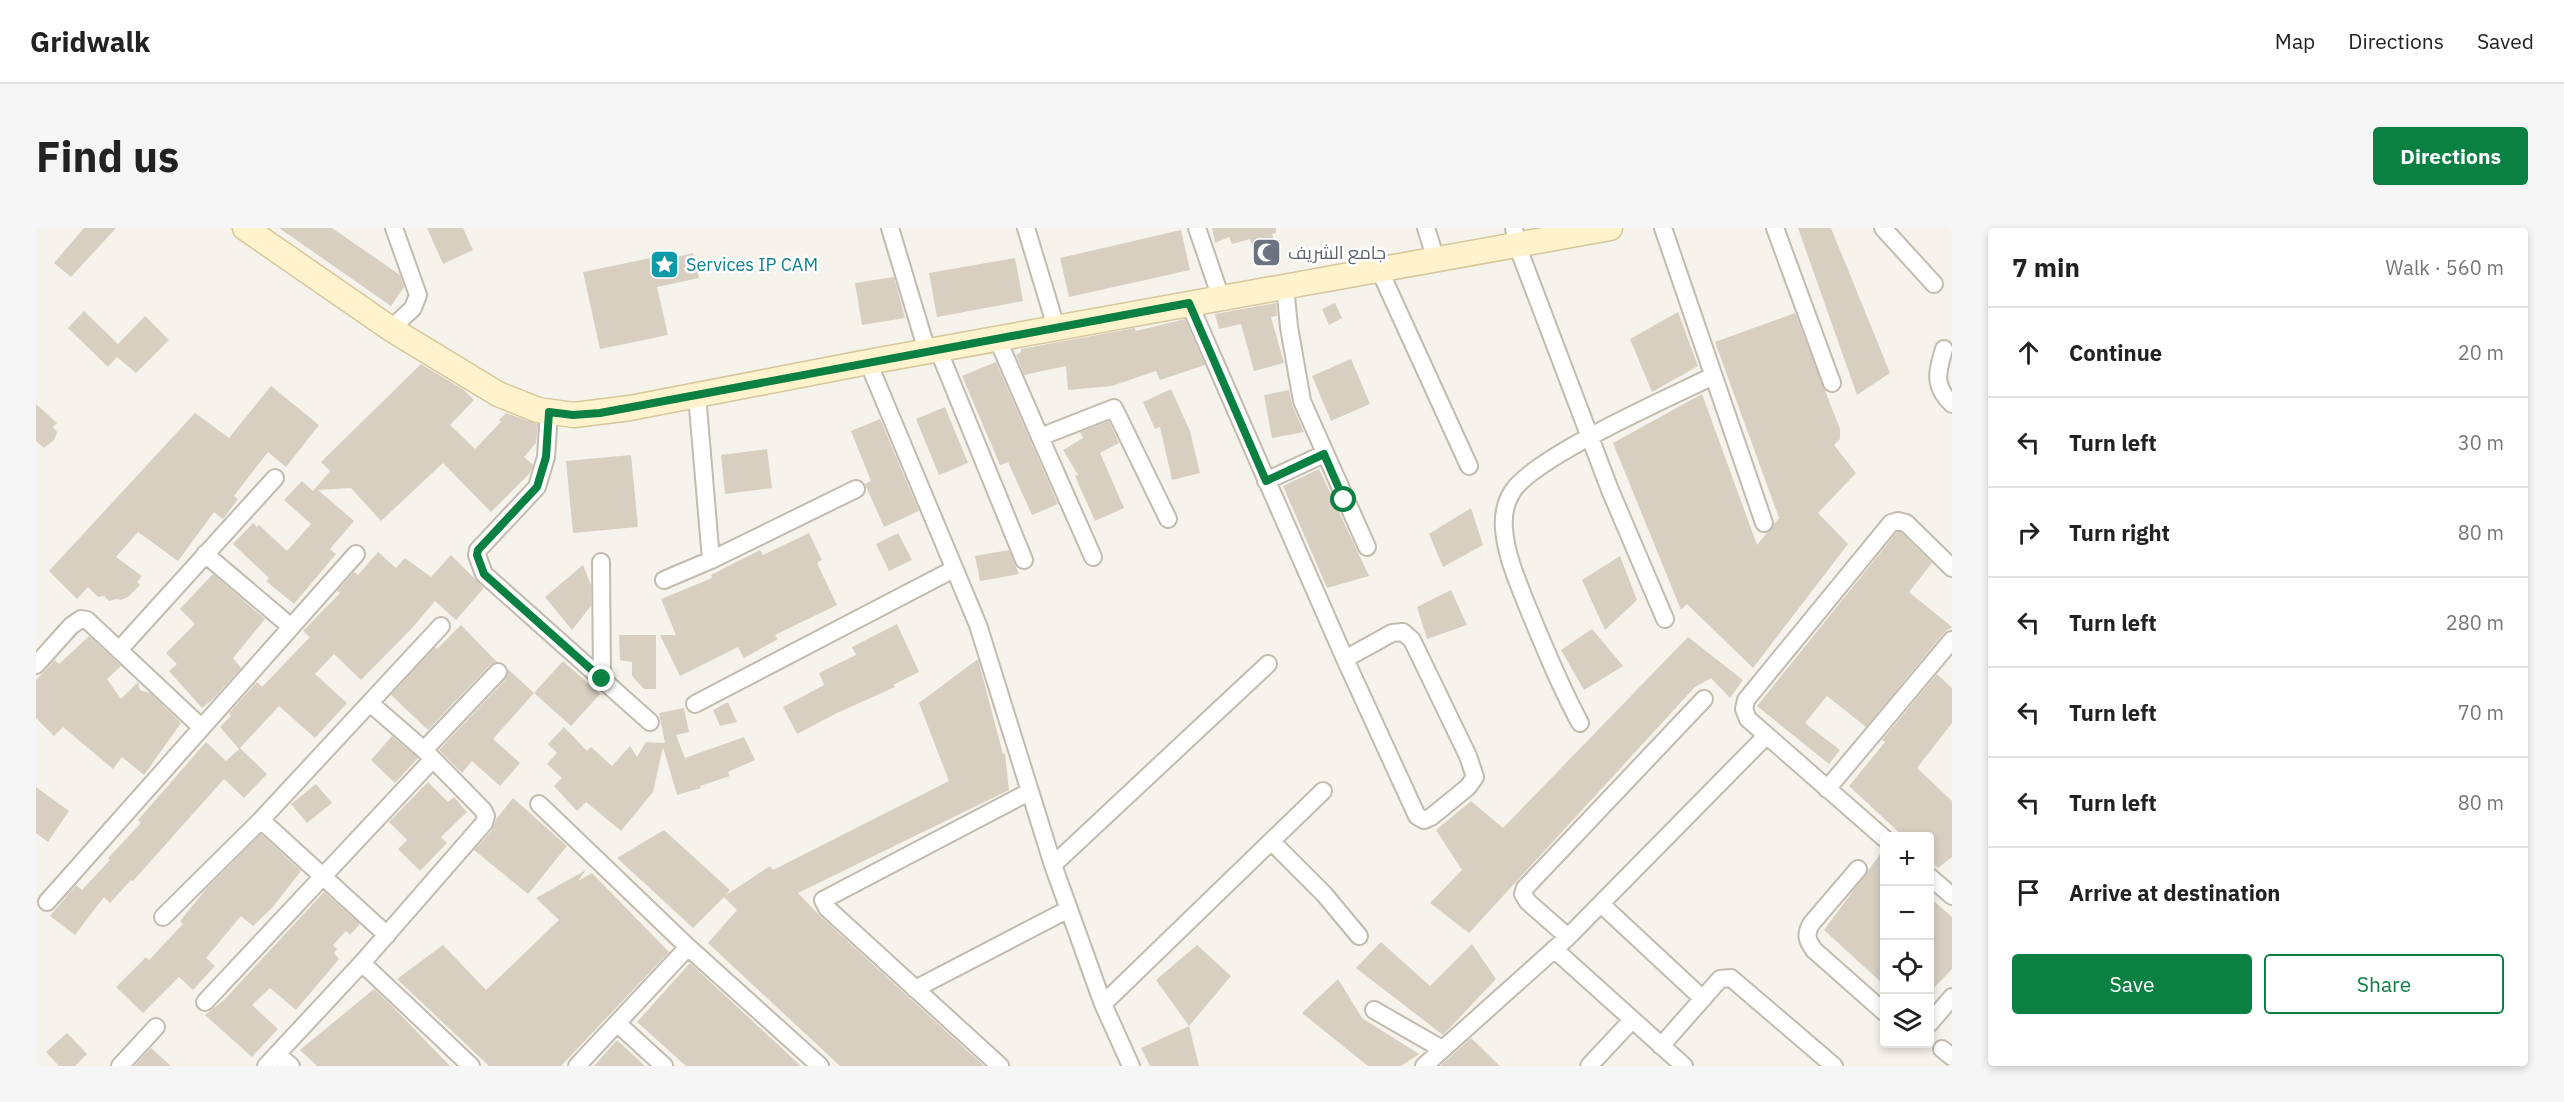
<!DOCTYPE html>
<meta charset="utf-8">
<style>
body{margin:0;font-family:"IBM Plex Sans",Cairo,sans-serif;background:#f6f6f6;color:#222}
.controls{position:absolute;right:18px;bottom:18px;display:grid;overflow:hidden;border-radius:6px;box-shadow:0 3px 9px #0003}
.controls button{width:54px;height:54px;display:grid;place-items:center;padding:0;border:0;border-bottom:2px solid #e0e0e0;background:#fff;color:#222;font:30px sans-serif}
.stop{position:absolute;width:18px;height:18px;margin:-14px;border:4px solid #0b8043;border-radius:50%;background:#fff}
.stop.end{background:#0b8043;border-color:#fff;box-shadow:0 2px 6px #0008}
.list{margin:0;padding:0;list-style:none}
h2{display:flex;justify-content:space-between;align-items:center;height:78px;margin:0;padding:0 24px;font-size:26px}
h2 small{font-size:20px;font-weight:400;color:#767676}
.list li{display:grid;grid-template-columns:39px 1fr auto;gap:18px;align-items:center;box-sizing:border-box;height:90px;padding:0 24px;border-top:2px solid #e0e0e0}
.list b{display:block;font-size:22px;white-space:nowrap}
.list em{font-size:20px;font-style:normal;color:#767676}
.actions{display:flex;gap:12px;padding:18px 24px}
.actions a{flex:1;padding:14px 0;border:2px solid #0b8043;border-radius:6px;text-align:center;font-size:21px;color:#0b8043}
.actions .main{background:#0b8043;color:#fff}
.icon{flex:none;width:33px;height:33px;fill:none;stroke:currentColor;stroke-width:2;stroke-linecap:round;stroke-linejoin:round}
.map{position:relative;flex:none;width:1916px;height:838px;overflow:hidden;border-radius:6px}
header{display:flex;align-items:center;gap:36px;box-sizing:border-box;height:84px;padding:0 30px;background:#fff;border-bottom:2px solid #e0e0e0}
header strong{font-size:28px}
nav{display:flex;gap:33px;margin-inline-start:auto;font-size:21px}
.intro{display:flex;align-items:center;justify-content:space-between;box-sizing:border-box;height:144px;padding:0 36px}
h1{margin:0;font-size:42px}
.button{padding:15px 27px;border-radius:6px;background:#0b8043;color:#fff;font-size:21px;font-weight:700}
main{display:flex;gap:36px;padding:0 36px}
aside{flex:1;background:#fff;border-radius:6px;box-shadow:0 3px 9px #0003}
.map>svg:first-child{display:block}
.building{fill:#d8cfc1}
.lines{fill:none;stroke-linecap:round;stroke-linejoin:round}
.minor-casing{stroke:#c2bbae;stroke-width:20}
.secondary-casing{stroke:#d6c79b;stroke-width:27}
.minor{stroke:#fff;stroke-width:16}
.secondary{stroke:#fff3cd;stroke-width:24}
.route{stroke:#0b8043;stroke-width:8}
.labels{text-anchor:middle;stroke-width:5;stroke-linejoin:round;paint-order:stroke}
.worship-label{font-size:18px;fill:#5b616d;stroke:#fff;text-anchor:start}
.culture-label{font-size:18px;fill:#0d838f;stroke:#fff;text-anchor:start}
</style>
<header>
<strong>Gridwalk</strong>
<nav><a>Map</a><a>Directions</a><a>Saved</a></nav>
</header>
<div class="intro"><h1>Find us</h1><a class="button">Directions</a></div>
<main>
<div class="map">
<svg width="1916" height="838" viewBox="0 0 1916 838">
<rect width="100%" height="100%" fill="#f6f3ec"/>
<path class="building" d="M48,0H80L35,49L18,35Z
M243,0H296L364,47L368,59L355,78Z
M391,0H427L437,22L407,36Z
M1176,0H1240V5L1236,6L1245,34L1224,39L1214,11L1196,16L1193,9L1179,15Z
M1762,0H1795L1854,145L1821,167Z
M1145,2L1154,42L1033,69L1024,30Z
M657,25L663,50L621,59L632,107L564,121L547,44L615,30L616,35Z
M979,30L987,73L901,89L893,45Z
M858,49L869,90L826,97L819,55Z
M1240,75L1241,88L1235,89L1248,135L1218,143L1205,96L1183,101L1179,86Z
M1299,75L1306,90L1293,97L1286,81Z
M48,83L82,116L109,88L133,112L100,145L81,129L72,139L32,100Z
M1642,84L1662,138L1616,164L1594,111Z
M1759,85L1804,201V211L1798,217L1820,245L1782,285L1812,316L1717,440L1651,376L1645,382L1577,215L1666,166L1721,317L1743,290L1679,114Z
M1149,91L1169,137L1124,152L1120,143L1076,158L1032,162L1030,138L988,147L980,127L985,124V121L1099,100L1100,103Z
M1315,131L1334,176L1295,193L1276,148Z
M960,134L1022,276L996,287L972,234L964,237L926,148Z
M385,136L428,162L438,172L414,197L439,221L465,194L463,192L470,185L502,196L500,215L488,229L497,237L494,245L455,284L407,235L345,293L315,260L282,262L318,293L294,321L300,326L258,376L230,353L233,350L197,316L217,295L221,299L223,297L251,323L275,296L248,272L266,253L277,263L294,243L285,234Z
M235,158L283,197L250,239L232,224L198,268L202,271L187,291L178,284L142,333L102,304L80,329L106,348L101,354L104,357L92,369L85,372L80,371L73,373L68,368L62,369L52,359L41,371L13,343L159,185L193,210Z
M1135,161L1154,203L1164,245L1136,252L1124,199L1119,201L1107,174Z
M1253,162L1256,177L1268,204L1236,210L1228,167Z
M0,176L21,195L17,199L21,204L18,212L8,220L0,213Z
M909,179L932,235L903,247L880,191Z
M844,191L883,283L848,299L829,256L835,253L815,203Z
M1073,193L1083,215L1064,225L1088,280L1059,293L1039,248L1042,247L1027,222L1047,210L1044,204Z
M731,221L736,260L689,266L685,227Z
M595,227L602,299L537,305L530,233Z
M1283,241L1333,348L1291,360L1247,258Z
M1435,280L1447,317L1407,339L1393,306Z
M1861,304H1865L1896,335L1873,364L1916,399L1908,405L1830,499L1791,468L1769,495L1804,522L1793,536L1721,478Z
M773,305L786,332L781,335L801,377L739,407L742,411L708,430L702,419L644,448L624,407H640L625,371L676,350L675,347L724,322L727,327Z
M862,305L876,332L853,343L840,316Z
M973,322L983,346L944,353L939,328Z
M342,324L360,340L369,330L395,349L415,327L448,360L420,392L399,373L377,399L325,452L298,426L279,446L311,475L279,510L243,478L204,520L231,546L208,570L188,551L97,653L95,652L74,675L68,669L39,707L14,688L40,657L46,662L74,632L72,630L105,595L102,592L170,514L190,533L203,521L184,499L195,488L193,485L221,454L226,459L274,409L267,403L304,365L301,363L318,344L322,347Z
M1584,328L1601,372L1569,402L1546,352Z
M547,337L555,357V378L536,402L509,369Z
M177,346L229,391L197,430L205,440L177,471L166,480L133,443L141,436L130,425L159,396L144,381Z
M1415,362L1431,397L1391,411L1381,379Z
M861,396L883,444L857,457L859,459L801,485L761,506L747,479L788,457L783,445L820,427L816,419Z
M425,397L461,434L454,437L392,502L355,467L399,419L401,421Z
M1556,401L1587,438L1548,462L1525,422Z
M583,407H620V461H608L596,448V434L584,432Z
M53,408L85,438L71,451L85,471L102,454L104,462L114,465L145,495L108,547L86,529L77,541L27,499L18,508L0,490V452L19,432L23,436Z
M1652,409L1707,452L1694,470L1675,450L1659,459L1433,705L1394,675L1426,642L1400,602L1435,573L1467,600Z
M942,431L967,526L969,525L973,562L762,665L784,688L948,838H804L672,715L701,682L688,669L657,700L581,630L628,602L694,662L690,667L734,638L737,642L913,553L883,475Z
M527,433L564,466L535,498L498,465Z
M472,441L498,465L457,511L484,535L464,558L436,533L426,545L403,522L470,451Z
M1901,446L1916,460V495L1881,540L1916,573V629L1902,640L1893,632V609H1868L1813,558L1849,514L1846,512Z
M692,474L701,494L684,498L677,482Z
M648,480L653,504L640,507L649,530L708,509L719,532L692,544L694,548L664,558L665,560L641,567L627,519L617,564L585,603L550,574L541,583L518,558L526,550L511,536L521,525L512,516L528,499L551,523L555,519L576,538L594,518L601,529L610,514L629,515L623,485Z
M356,508L382,530L359,555L335,532Z
M392,554L412,574L418,569L431,584L405,609L411,615L384,643L362,621L371,612L353,594Z
M280,556L296,575L271,595L255,576Z
M0,559L33,583L12,614L0,605Z
M477,570L531,618L492,666L438,622L456,602L460,591Z
M225,606L265,643L236,680L217,698L205,688L170,730L179,738L157,762L143,749L107,785L80,759L110,729L113,732L147,696L144,693L171,660Z
M1848,621V757L1788,702Z
M550,642L542,653L556,645L633,724L525,838H453L361,751L407,717L450,762L523,692L500,670Z
M288,664L324,696L314,707L310,703L297,717L301,721L298,725L303,731L260,782L234,760L216,777L242,801L216,829L169,787L188,772Z
M1893,669L1916,689V741L1893,765Z
M1345,714L1394,758L1436,716L1460,751L1407,807L1320,740Z
M1161,717L1195,748L1153,798L1120,752Z
M654,735L765,838H650L601,794Z
M1302,751L1326,790L1383,826L1365,838H1332L1266,785Z
M338,761L355,777L414,838H281L264,822Z
M1153,798L1163,838H1114L1105,820Z
M31,805L51,826L39,838H23L10,824Z
M1435,810L1464,838H1404L1405,837Z
M581,812L609,838H558Z
M115,820L135,838H98Z"/>
<g class="lines">
<defs>
<path id="minor" d="M854,0L891,123
M990,0L1020,99
M1161,0L1185,70
M1390,0L1400,32
M1478,0L1481,17L1574,262L1629,391
M1627,0L1728,295
M1739,0L1796,155
M1847,0L1898,56
M1343,41L1433,238
M1249,58L1253,99L1266,173L1331,319
M1153,75L1309,431L1381,588L1388,592L1395,589L1432,559L1439,549L1432,528L1376,412L1367,404L1356,405L1309,431
M355,101L377,80L382,67L358,0
M961,110L1004,209L1078,180L1132,291
M902,121L988,332
M1908,121C1901,145 1897,158 1916,176
M832,134L942,397L1017,637L1067,776L1095,838
M661,167L675,332
M513,184L510,229L501,259L442,322L441,327L448,346L614,494
M1004,209L1057,329
M1230,253L1288,226
M169,326L254,398
M565,334L566,451
M628,352L675,332L820,261
M83,422L239,250
M0,437L35,398L45,391L51,392L165,499
M659,476L918,341
M1544,495C1523,456 1507,416 1490,375C1481,352 1470,327 1468,301C1467,290 1469,276 1475,266C1492,231 1637,168 1677,148
M388,522L462,444
M1791,561L1916,412
M503,576L652,719L784,838
M225,592L351,707
M1848,610L1712,491L1708,481L1710,472L1855,295L1862,293L1870,295L1916,340
M1236,614L1288,666L1323,708
M1017,637L1232,436
M1822,641L1775,696C1769,707 1771,712 1778,722L1848,784
M1894,649L1916,668
M11,674L320,326
M1565,676L1667,771
M127,689L225,592L405,398
M1532,709L1492,674L1487,666L1489,660L1668,471
M1518,721L1648,838
M326,735L435,838
M879,761L1033,681
M169,774L397,531
M1067,776L1287,563
M1338,782L1406,821
M581,795L628,838
M1894,795L1916,769
M1625,818L1684,751L1695,750L1798,838
M1906,821L1916,829
M241,826L255,838
M84,838L120,799
M230,838L326,735L448,595L450,588L447,582L388,522L335,476
M541,838L652,719
M964,838L791,680L787,672L993,564
M1388,838L1532,709L1730,508
M1553,838L1596,792"/>
<path id="secondary" d="M209,0L355,101L462,166L502,182L538,187L594,180L832,134L1574,0"/>
</defs>
<use href="#minor" class="minor-casing"/>
<use href="#secondary" class="secondary-casing"/>
<use href="#minor" class="minor"/>
<use href="#secondary" class="secondary"/>
</g>
<g class="lines">
<path class="route" d="M566,451L448,346L441,327L442,322L501,259L510,229L513,184L537,187L564,185L1153,75L1230,253L1288,226L1308,272"/>
</g>
<defs>
<symbol id="mosque-square" viewBox="-11 -11 22 22"><rect x="-9" y="-9" width="18" height="18" rx="4" fill="#6b7280" stroke="#fff"/><path d="M3.5-4.9A6 6 0 1 0 3.5 4.9A5 5 0 1 1 3.5-4.9Z" fill="#fff"/></symbol>
<symbol id="sight-square" viewBox="-11 -11 22 22"><rect x="-9" y="-9" width="18" height="18" rx="4" fill="#0f9aa8" stroke="#fff"/><path d="M0-6L1.8-2.2L6-1.7L2.9 1.2L3.7 5.4L0 3.3L-3.7 5.4L-2.9 1.2L-6-1.7L-1.8-2.2Z" fill="#fff"/></symbol>
</defs>
<g fill-rule="evenodd">
<use href="#mosque-square" x="1214" y="8" width="33" height="33"/>
<use href="#sight-square" x="612" y="20" width="33" height="33"/>
</g>
<g class="labels">
<g class="worship-label">
<text x="1252" y="31">جامع الشريف</text>
</g>
<g class="culture-label">
<text x="650" y="43">Services IP CAM</text>
</g>
</g>
</svg>
<div class="controls">
<button>+</button>
<button>−</button>
<button><svg class="icon" aria-label="locate" viewBox="0 0 24 24"><circle cx="12" cy="12" r="6"/><path d="M12 2v4M12 18v4M2 12h4M18 12h4"/></svg></button>
<button><svg class="icon" aria-label="layers" viewBox="0 0 24 24"><path d="M12 4l9 5-9 5-9-5zM3 14l9 5 9-5"/></svg></button>
</div>
<div class="stop" style="left:1308px;top:272px"></div>
<div class="stop end" style="left:566px;top:451px"></div>
</div>
<aside>
<h2>7 min<small>Walk · 560 m</small></h2>
<ul class="list">
<li><svg class="icon" aria-label="ahead" viewBox="0 0 24 24"><path d="M12 20V5M6 11l6-6 6 6"/></svg><div><b>Continue</b></div><em>20 m</em></li>
<li><svg class="icon" aria-label="left" viewBox="0 0 24 24"><path d="M17 20v-9H6M10 6l-5 5 5 5"/></svg><div><b>Turn left</b></div><em>30 m</em></li>
<li><svg class="icon" aria-label="right" viewBox="0 0 24 24"><path d="M7 20v-9h11M14 6l5 5-5 5"/></svg><div><b>Turn right</b></div><em>80 m</em></li>
<li><svg class="icon" aria-label="left" viewBox="0 0 24 24"><path d="M17 20v-9H6M10 6l-5 5 5 5"/></svg><div><b>Turn left</b></div><em>280 m</em></li>
<li><svg class="icon" aria-label="left" viewBox="0 0 24 24"><path d="M17 20v-9H6M10 6l-5 5 5 5"/></svg><div><b>Turn left</b></div><em>70 m</em></li>
<li><svg class="icon" aria-label="left" viewBox="0 0 24 24"><path d="M17 20v-9H6M10 6l-5 5 5 5"/></svg><div><b>Turn left</b></div><em>80 m</em></li>
<li><svg class="icon" aria-label="arrive" viewBox="0 0 24 24"><path d="M6 21V4h12l-3 4 3 4H6"/></svg><div><b>Arrive at destination</b></div></li>
</ul>
<div class="actions"><a class="main">Save</a><a>Share</a></div>
</aside>
</main>
